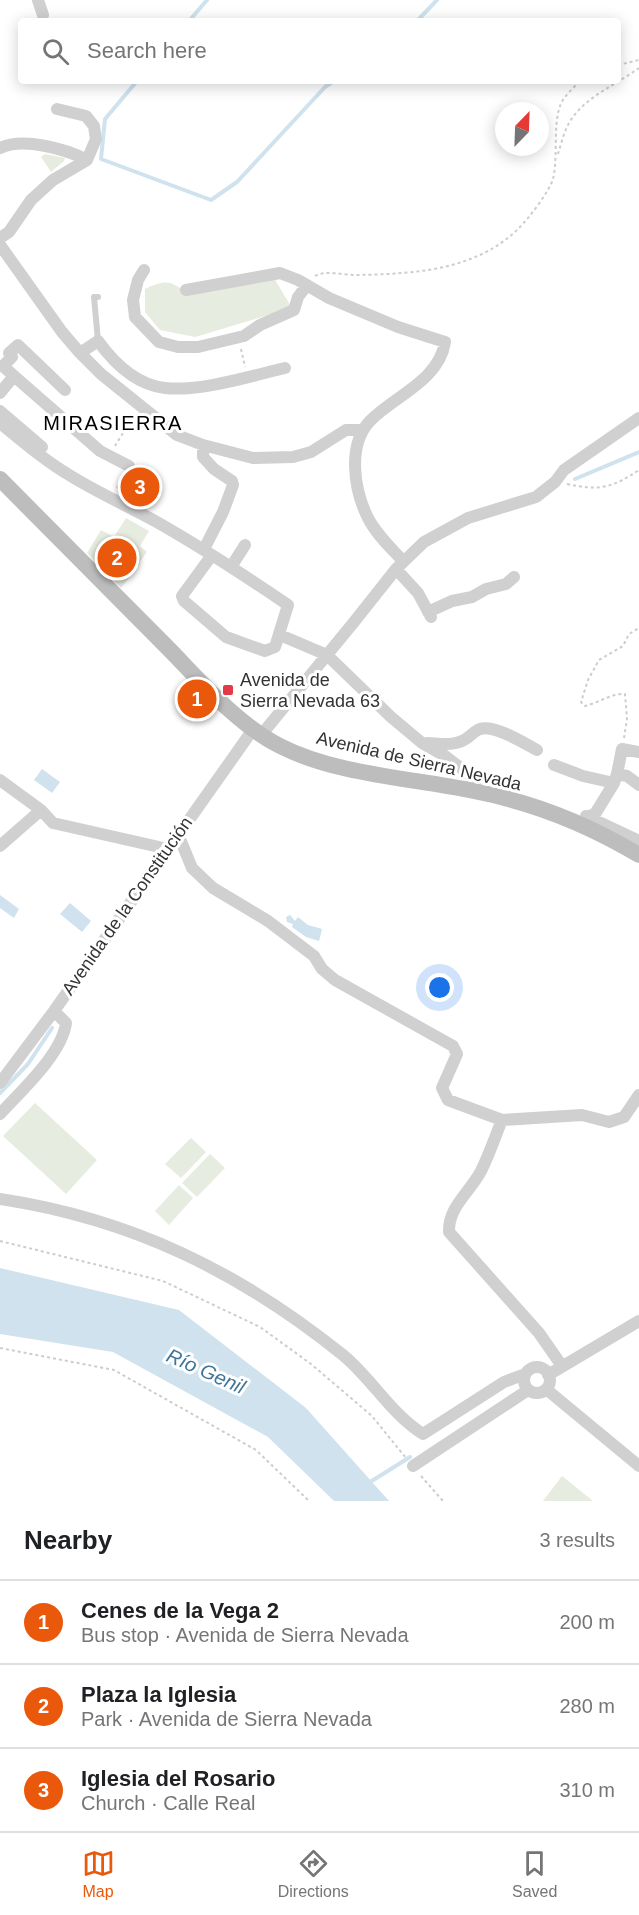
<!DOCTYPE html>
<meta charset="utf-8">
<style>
body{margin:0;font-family:Arial,sans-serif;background:#f2f2f2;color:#202124}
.compass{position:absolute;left:495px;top:102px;width:54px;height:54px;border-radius:50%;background:#fff;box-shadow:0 3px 15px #0003;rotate:23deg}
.you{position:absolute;left:440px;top:988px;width:21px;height:21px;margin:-15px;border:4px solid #fff;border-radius:50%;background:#1a73e8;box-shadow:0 0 0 9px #1a73e833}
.badge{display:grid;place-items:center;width:39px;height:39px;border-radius:50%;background:#ea580c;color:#fff;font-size:20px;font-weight:700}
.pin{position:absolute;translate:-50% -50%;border:3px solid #fff;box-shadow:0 2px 6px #0006}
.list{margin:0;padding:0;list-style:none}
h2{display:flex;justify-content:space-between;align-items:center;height:78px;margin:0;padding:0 24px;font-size:26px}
h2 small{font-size:20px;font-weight:400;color:#757577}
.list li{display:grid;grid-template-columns:39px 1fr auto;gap:18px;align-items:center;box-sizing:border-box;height:84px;padding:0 24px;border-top:2px solid #e0e0e0}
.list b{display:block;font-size:22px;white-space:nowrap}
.list p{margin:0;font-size:20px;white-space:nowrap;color:#757577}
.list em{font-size:20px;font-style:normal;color:#757577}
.icon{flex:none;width:33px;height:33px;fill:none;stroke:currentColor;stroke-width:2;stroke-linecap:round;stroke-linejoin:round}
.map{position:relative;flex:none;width:639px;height:1501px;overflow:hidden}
.search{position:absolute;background:#fff;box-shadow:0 3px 15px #0003;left:18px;right:18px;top:18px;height:66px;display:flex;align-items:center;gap:15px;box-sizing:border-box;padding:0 21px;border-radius:6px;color:#757577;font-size:22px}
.sheet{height:330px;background:#fff}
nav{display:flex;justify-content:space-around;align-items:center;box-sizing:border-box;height:84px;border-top:2px solid #e0e0e0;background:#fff;font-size:16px;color:#757577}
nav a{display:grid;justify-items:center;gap:3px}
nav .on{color:#ea580c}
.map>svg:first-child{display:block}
.green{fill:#e6ecdf}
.water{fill:#cfe2ee}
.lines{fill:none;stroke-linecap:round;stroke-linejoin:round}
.stream{stroke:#cfe2ee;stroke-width:4}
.path{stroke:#cdcdcd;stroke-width:2;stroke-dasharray:3 3;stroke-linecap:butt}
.lane{stroke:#d0d0d0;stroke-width:6}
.street{stroke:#d0d0d0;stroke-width:12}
.secondary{stroke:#bdbdbd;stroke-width:16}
.poi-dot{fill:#e63946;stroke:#fff;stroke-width:2}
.labels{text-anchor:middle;stroke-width:6;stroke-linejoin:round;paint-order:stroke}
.poi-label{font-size:18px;fill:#333;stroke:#fff;text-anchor:start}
.street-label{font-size:18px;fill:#333;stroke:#fff}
.neighbourhood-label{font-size:20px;letter-spacing:1.5px;fill:#000;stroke:#fff}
.water-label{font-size:20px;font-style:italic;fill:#3f7597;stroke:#fff}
</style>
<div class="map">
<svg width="639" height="1501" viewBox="0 0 639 1501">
<rect width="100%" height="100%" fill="#fff"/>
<path class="green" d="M45,154L65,158L64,161L51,172L41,157Z
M274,278L292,308L195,337L160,330L145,312V289C163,281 169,279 185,292Z
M126,518L149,531L140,546L147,552L139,563L140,564L121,588L87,553L101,530L114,537Z
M35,1103L97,1160L66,1194L3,1136Z
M191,1138L206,1152L181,1178L165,1164Z
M210,1154L225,1168L197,1197L182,1183Z
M179,1185L193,1198L169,1225L155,1211Z
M562,1476L593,1501H543Z"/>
<path class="water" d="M42,769L60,782L52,793L34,780Z
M0,895L19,909L14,918L0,908Z
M70,903L91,921L82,932L60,914Z
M290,915L295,921L298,917L308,925L322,929L319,941L306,937L292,927L293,924L287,922L286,917Z
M0,1268L179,1310L306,1408L389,1501H334L268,1437L113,1352L0,1334Z"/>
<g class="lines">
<path class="stream" d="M189,21L207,0
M417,21L437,0
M137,81L105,119L101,159L211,200L237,182L325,87L334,81
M575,479L639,452
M0,1093L28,1064L52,1028
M367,1484L410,1457"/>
<path class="path" d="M618,65L639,60
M558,154C561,144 564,132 569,123C584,97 616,85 639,68
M315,276C325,270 343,275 355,275C413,274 476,271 519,228C529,218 549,192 553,179C559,155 551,117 564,98C569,92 575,86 580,81
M241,349L245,367
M115,446L134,415
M567,484C599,491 612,488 639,470
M117,488L123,477
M624,738L627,719L625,694C612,693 598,703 585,706L581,702L588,680L599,660L623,646L629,634L639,628
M0,1241L163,1281L260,1327L311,1364L372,1416L406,1458
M0,1348L114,1370L256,1450L309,1501
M421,1476L443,1501"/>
<path class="lane" d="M98,341L94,297H98"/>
<path class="street" d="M38,0L43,15
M0,148C23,137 66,149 87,160
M0,238L9,232L31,200L53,180L87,160L96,139L94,126L86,116L57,109
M0,245L62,332L80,353L101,374L177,435L203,445L253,458L293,457L311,452L346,430H362
M144,270L138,280L133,300L135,317L159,342L178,347H198L244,336L260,325L294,310L298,297L307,285
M186,290L280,273L298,280L329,298L398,327L445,342C439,381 394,396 370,421C347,445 354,490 368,518C376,534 391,548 403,561
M80,353L98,341C114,363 137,385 165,388C199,392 251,376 285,368
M65,390L18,345L9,353L12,357L3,366L14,376L100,451L129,466
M0,393L14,376
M0,411L42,447
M0,423C22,441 42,459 66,473C94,491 126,505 155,521C201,547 244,575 288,605L275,647L265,651L226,637L184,601L182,596L212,555
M203,445V457L214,469L232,481L233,485L223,512L204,549
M231,567L245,545
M396,569L418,593L431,617
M428,612L452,601L472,597L486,589L506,584L514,577
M280,635L327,655L391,717L422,743L445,756L471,776L475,783L474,791
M262,734L354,622L396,569L424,542L468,518L536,497L555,482L564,470L639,418
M427,743C439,744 453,746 464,740C470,737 474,731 480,729C494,724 524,743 537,750
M554,765L583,776L614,783
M617,774L622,749L639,752
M0,780L41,810L53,823L168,849
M586,816L639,841
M589,816L595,814L614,783L617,774L627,776L639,785
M178,834L192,868L213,888L268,921L314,956L322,969L335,980L453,1046L457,1054L442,1088L448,1100L502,1120L582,1115L609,1122L624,1117L639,1095
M0,846L41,810
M0,1083L54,1011L254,728
M0,1114C21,1091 62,1054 66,1023L54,1011
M502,1120C495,1137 489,1155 481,1171C470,1192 448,1207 449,1232L539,1333L562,1366
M0,1199C132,1219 240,1272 343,1355C372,1379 391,1414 423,1434L504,1382L525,1374
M524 1380a13 13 0 1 1 26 0a13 13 0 1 1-26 0Z
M548,1375L639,1321
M546,1389L639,1466
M413,1466L528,1390"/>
<path class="secondary" d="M0,479C54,534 109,589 164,644C199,679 235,723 280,746C337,775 412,778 474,791C531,802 589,825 639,855"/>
</g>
<rect class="poi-dot" x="222" y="684" width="12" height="12" rx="3"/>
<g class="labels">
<g class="poi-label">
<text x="240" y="686">Avenida de<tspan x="240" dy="21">Sierra Nevada 63</tspan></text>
</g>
<g class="street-label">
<text transform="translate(419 761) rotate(13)" y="6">Avenida de Sierra Nevada</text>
<text transform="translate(127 906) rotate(-55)" y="6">Avenida de la Constitución</text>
</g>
<g class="neighbourhood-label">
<text x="113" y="430">MIRASIERRA</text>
</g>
<g class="water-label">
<text transform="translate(206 1371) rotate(24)" y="7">Río Genil</text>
</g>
</g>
</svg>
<svg class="compass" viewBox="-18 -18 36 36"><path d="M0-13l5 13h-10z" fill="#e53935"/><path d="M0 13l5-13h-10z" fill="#757577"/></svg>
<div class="you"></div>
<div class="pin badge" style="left:197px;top:699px">1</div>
<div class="pin badge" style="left:117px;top:558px">2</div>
<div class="pin badge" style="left:140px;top:487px">3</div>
<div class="search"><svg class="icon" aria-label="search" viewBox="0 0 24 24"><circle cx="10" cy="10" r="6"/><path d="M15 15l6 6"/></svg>Search here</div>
</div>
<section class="sheet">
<h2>Nearby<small>3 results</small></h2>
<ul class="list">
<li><span class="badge">1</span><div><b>Cenes de la Vega 2</b><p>Bus stop · Avenida de Sierra Nevada</p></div><em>200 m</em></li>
<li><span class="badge">2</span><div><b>Plaza la Iglesia</b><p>Park · Avenida de Sierra Nevada</p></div><em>280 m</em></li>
<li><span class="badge">3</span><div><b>Iglesia del Rosario</b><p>Church · Calle Real</p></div><em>310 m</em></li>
</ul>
</section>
<nav>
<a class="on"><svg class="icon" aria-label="map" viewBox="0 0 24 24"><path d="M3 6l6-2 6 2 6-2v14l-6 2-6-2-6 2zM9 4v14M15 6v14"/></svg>Map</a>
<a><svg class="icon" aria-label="directions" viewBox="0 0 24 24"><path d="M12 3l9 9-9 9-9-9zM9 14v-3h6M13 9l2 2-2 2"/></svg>Directions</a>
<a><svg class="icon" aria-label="saved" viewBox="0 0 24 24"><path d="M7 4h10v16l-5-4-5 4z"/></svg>Saved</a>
</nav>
